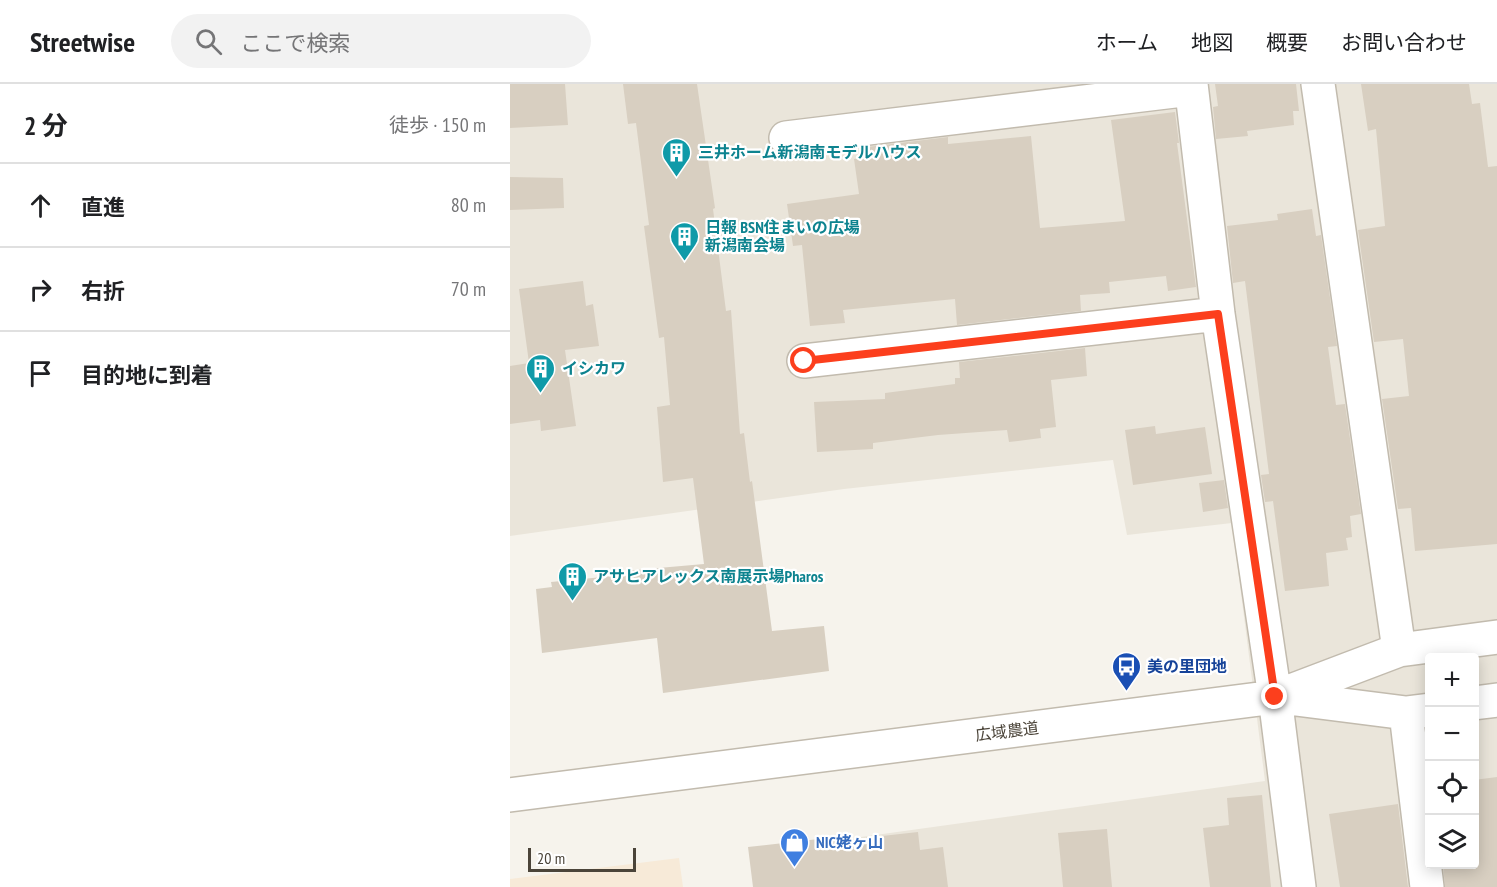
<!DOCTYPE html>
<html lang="ja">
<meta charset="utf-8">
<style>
body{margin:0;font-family:"PT Sans Narrow","Noto Sans JP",sans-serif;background:#f2f2f2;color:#202124}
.controls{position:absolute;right:18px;bottom:18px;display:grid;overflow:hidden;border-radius:6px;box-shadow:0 3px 15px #0003}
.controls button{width:54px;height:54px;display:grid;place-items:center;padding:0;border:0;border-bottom:2px solid #e0e0e0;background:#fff;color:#202124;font:30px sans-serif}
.scale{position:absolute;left:18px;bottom:15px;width:108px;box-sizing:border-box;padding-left:6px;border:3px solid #4b4439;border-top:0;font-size:16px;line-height:21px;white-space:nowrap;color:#4b4439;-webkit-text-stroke:4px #fff;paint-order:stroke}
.stop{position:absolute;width:18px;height:18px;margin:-14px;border:4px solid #fc3f1d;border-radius:50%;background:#fff}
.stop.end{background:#fc3f1d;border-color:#fff;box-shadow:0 2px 6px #0008}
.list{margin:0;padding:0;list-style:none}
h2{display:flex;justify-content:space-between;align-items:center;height:78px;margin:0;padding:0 24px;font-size:26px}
h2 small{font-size:20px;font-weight:400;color:#757577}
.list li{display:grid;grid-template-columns:39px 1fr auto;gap:18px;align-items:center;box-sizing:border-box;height:84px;padding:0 24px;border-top:2px solid #e0e0e0}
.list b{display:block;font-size:22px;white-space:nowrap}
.list em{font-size:20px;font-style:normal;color:#757577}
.icon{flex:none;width:33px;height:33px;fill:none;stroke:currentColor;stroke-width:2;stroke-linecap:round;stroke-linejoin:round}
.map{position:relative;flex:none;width:987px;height:803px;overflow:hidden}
header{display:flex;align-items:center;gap:36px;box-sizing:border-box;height:84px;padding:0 30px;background:#fff;border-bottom:2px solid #e0e0e0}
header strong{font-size:28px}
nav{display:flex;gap:33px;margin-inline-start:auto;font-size:21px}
.search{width:420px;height:54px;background:#f2f2f2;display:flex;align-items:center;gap:15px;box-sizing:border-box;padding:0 21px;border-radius:33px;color:#757577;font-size:22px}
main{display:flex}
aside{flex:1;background:#fff}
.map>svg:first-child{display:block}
.residential{fill:#eae5da;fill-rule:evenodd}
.commercial{fill:#f7ead8}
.building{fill:#d8cfc1}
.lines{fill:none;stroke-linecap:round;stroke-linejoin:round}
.minor-casing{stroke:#c2bbae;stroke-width:36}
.minor{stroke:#fff;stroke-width:33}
.route{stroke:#fc3f1d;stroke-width:8}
.labels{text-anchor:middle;stroke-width:4.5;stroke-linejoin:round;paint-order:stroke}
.culture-label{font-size:16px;font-weight:bold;fill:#0d838f;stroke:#fff;text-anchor:start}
.transit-label{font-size:16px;font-weight:bold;fill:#164399;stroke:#fff;text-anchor:start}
.street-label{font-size:16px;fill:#4b4439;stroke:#fff}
.shop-label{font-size:16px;font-weight:bold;fill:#366cbe;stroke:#fff;text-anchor:start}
</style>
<header>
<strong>Streetwise</strong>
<div class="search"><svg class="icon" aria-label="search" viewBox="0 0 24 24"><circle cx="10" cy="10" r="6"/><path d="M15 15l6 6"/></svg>ここで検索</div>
<nav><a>ホーム</a><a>地図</a><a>概要</a><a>お問い合わせ</a></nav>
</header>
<main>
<aside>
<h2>2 分<small>徒歩 · 150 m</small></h2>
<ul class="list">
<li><svg class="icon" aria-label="ahead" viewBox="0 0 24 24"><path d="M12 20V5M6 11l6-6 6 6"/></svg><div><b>直進</b></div><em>80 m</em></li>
<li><svg class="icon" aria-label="right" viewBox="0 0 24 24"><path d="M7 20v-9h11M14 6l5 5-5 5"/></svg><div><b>右折</b></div><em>70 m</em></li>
<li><svg class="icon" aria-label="arrive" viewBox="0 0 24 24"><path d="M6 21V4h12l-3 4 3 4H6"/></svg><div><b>目的地に到着</b></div></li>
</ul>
</aside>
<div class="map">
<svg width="987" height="803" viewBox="0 0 987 803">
<rect width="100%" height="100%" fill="#f6f3ec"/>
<path class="residential" d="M0,0H987V803H356L351,753L755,697L722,439L617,451L603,376L334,405L0,452ZM920,574H964V780H920Z"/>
<path class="commercial" d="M169,774L173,803H0V795Z"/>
<path class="building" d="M0,0H55L58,41L0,44Z
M113,0H187L205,124L203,125L216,227L221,226L230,350L234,349L240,398L242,397L262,547L314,542L319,587L153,609L147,554L32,569L26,505L42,503L41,498L103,492V488L194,480L183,394L153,398L147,323L160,321L154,253L149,254L134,142L139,141L126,39L118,40Z
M705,0H786L789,27H783L784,41L737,47L738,52L706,55L703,23L708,22Z
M851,0H959L962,20L970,19L978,83L987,82V460L905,467L901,424L888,425L872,315L899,312L893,255L864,258L848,146L875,142L866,45L858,47Z
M665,28L669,59H667L686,203L658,207L656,192L599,198L600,209L570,211L571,227L447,241L445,215L333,226L335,239L300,242L292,161L283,162L277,120L349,110L344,75L350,74L349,64L438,53V60L521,52L530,144L615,137L601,36Z
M0,93L53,94L54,124L0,126Z
M802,125L806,152L811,151L827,262L818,263L826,321L835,320L851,430L840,432L842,453L836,454L838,466L816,469L819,502L775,507L763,417L755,418L751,391L759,390L735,197L723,199L717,142L768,136L767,130Z
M73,197L76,222L83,220L89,262L55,266L66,342L31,347L30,336L0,340V282L19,279L9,205Z
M575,264L577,292L541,296L546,343L530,345L531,354L499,358L497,346L428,351L363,359V365L307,368L304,318L375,315V309L445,300V294H450L449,278Z
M645,342L646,350L695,343L702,390L623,401L615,346Z
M714,396L718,424L693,428L689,399Z
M987,693V803H935L933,780H964V696Z
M752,711L761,803H700L693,744L719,741L717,714Z
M888,720L898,803H830L819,730Z
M597,745L602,803H553L548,749Z
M408,748L410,766L433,763L438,803H243L238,763L326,753L327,757Z"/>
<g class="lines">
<defs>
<path id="minor" d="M681,0L708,230L765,613L789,803
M808,0L889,566
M276,54L681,5
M294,277L708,230
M770,613L896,629L920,626
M964,619L987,616
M896,629L917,803
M0,711L765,613L889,566L987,553"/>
</defs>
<use href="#minor" class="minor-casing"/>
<use href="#minor" class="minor"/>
</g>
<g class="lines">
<path class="route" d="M294,277L708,230L765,613"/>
</g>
<defs>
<symbol id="building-pin" viewBox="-11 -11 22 30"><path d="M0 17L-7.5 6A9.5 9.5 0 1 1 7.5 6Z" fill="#0f9aa8" stroke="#fff"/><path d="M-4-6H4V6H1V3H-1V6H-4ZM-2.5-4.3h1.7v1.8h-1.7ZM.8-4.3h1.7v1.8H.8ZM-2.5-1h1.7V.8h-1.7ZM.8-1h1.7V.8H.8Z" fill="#fff"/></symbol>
<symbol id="bus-pin" viewBox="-11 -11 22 30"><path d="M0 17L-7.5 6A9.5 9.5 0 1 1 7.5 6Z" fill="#1a4fb4" stroke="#fff"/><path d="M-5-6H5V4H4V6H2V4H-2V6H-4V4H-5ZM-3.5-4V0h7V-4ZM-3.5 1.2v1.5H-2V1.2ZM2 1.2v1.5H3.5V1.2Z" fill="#fff"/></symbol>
<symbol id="shop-pin" viewBox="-11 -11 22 30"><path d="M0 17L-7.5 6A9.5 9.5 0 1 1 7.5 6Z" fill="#3f7fe0" stroke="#fff"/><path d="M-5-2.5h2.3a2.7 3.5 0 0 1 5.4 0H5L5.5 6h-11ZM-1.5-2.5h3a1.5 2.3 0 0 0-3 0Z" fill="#fff"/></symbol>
</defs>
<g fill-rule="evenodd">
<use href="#building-pin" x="150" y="52" width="33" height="45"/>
<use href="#building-pin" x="158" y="136" width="33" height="45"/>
<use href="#building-pin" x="14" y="268" width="33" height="45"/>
<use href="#building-pin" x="46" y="476" width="33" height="45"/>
<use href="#bus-pin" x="600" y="566" width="33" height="45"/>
<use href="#shop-pin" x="268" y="742" width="33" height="45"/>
</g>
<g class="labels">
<g class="culture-label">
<text x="188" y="74">三井ホーム新潟南モデルハウス</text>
<text x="195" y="149">日報 BSN住まいの広場<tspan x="195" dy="18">新潟南会場</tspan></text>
<text x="52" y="290">イシカワ</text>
<text x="83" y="498">アサヒアレックス南展示場Pharos</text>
</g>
<g class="transit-label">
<text x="637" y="588">美の里団地</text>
</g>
<g class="street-label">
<text transform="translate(497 647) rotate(-7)" y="6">広域農道</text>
</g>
<g class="shop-label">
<text x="306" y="764">NIC姥ヶ山</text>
</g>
</g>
</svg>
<div class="controls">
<button>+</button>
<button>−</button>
<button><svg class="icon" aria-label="locate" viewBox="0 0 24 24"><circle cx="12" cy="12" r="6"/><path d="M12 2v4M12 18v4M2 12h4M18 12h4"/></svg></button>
<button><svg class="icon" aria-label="layers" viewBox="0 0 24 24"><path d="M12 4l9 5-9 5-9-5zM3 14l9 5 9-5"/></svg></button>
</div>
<div class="scale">20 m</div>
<div class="stop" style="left:294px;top:277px"></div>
<div class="stop end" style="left:765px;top:613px"></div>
</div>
</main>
